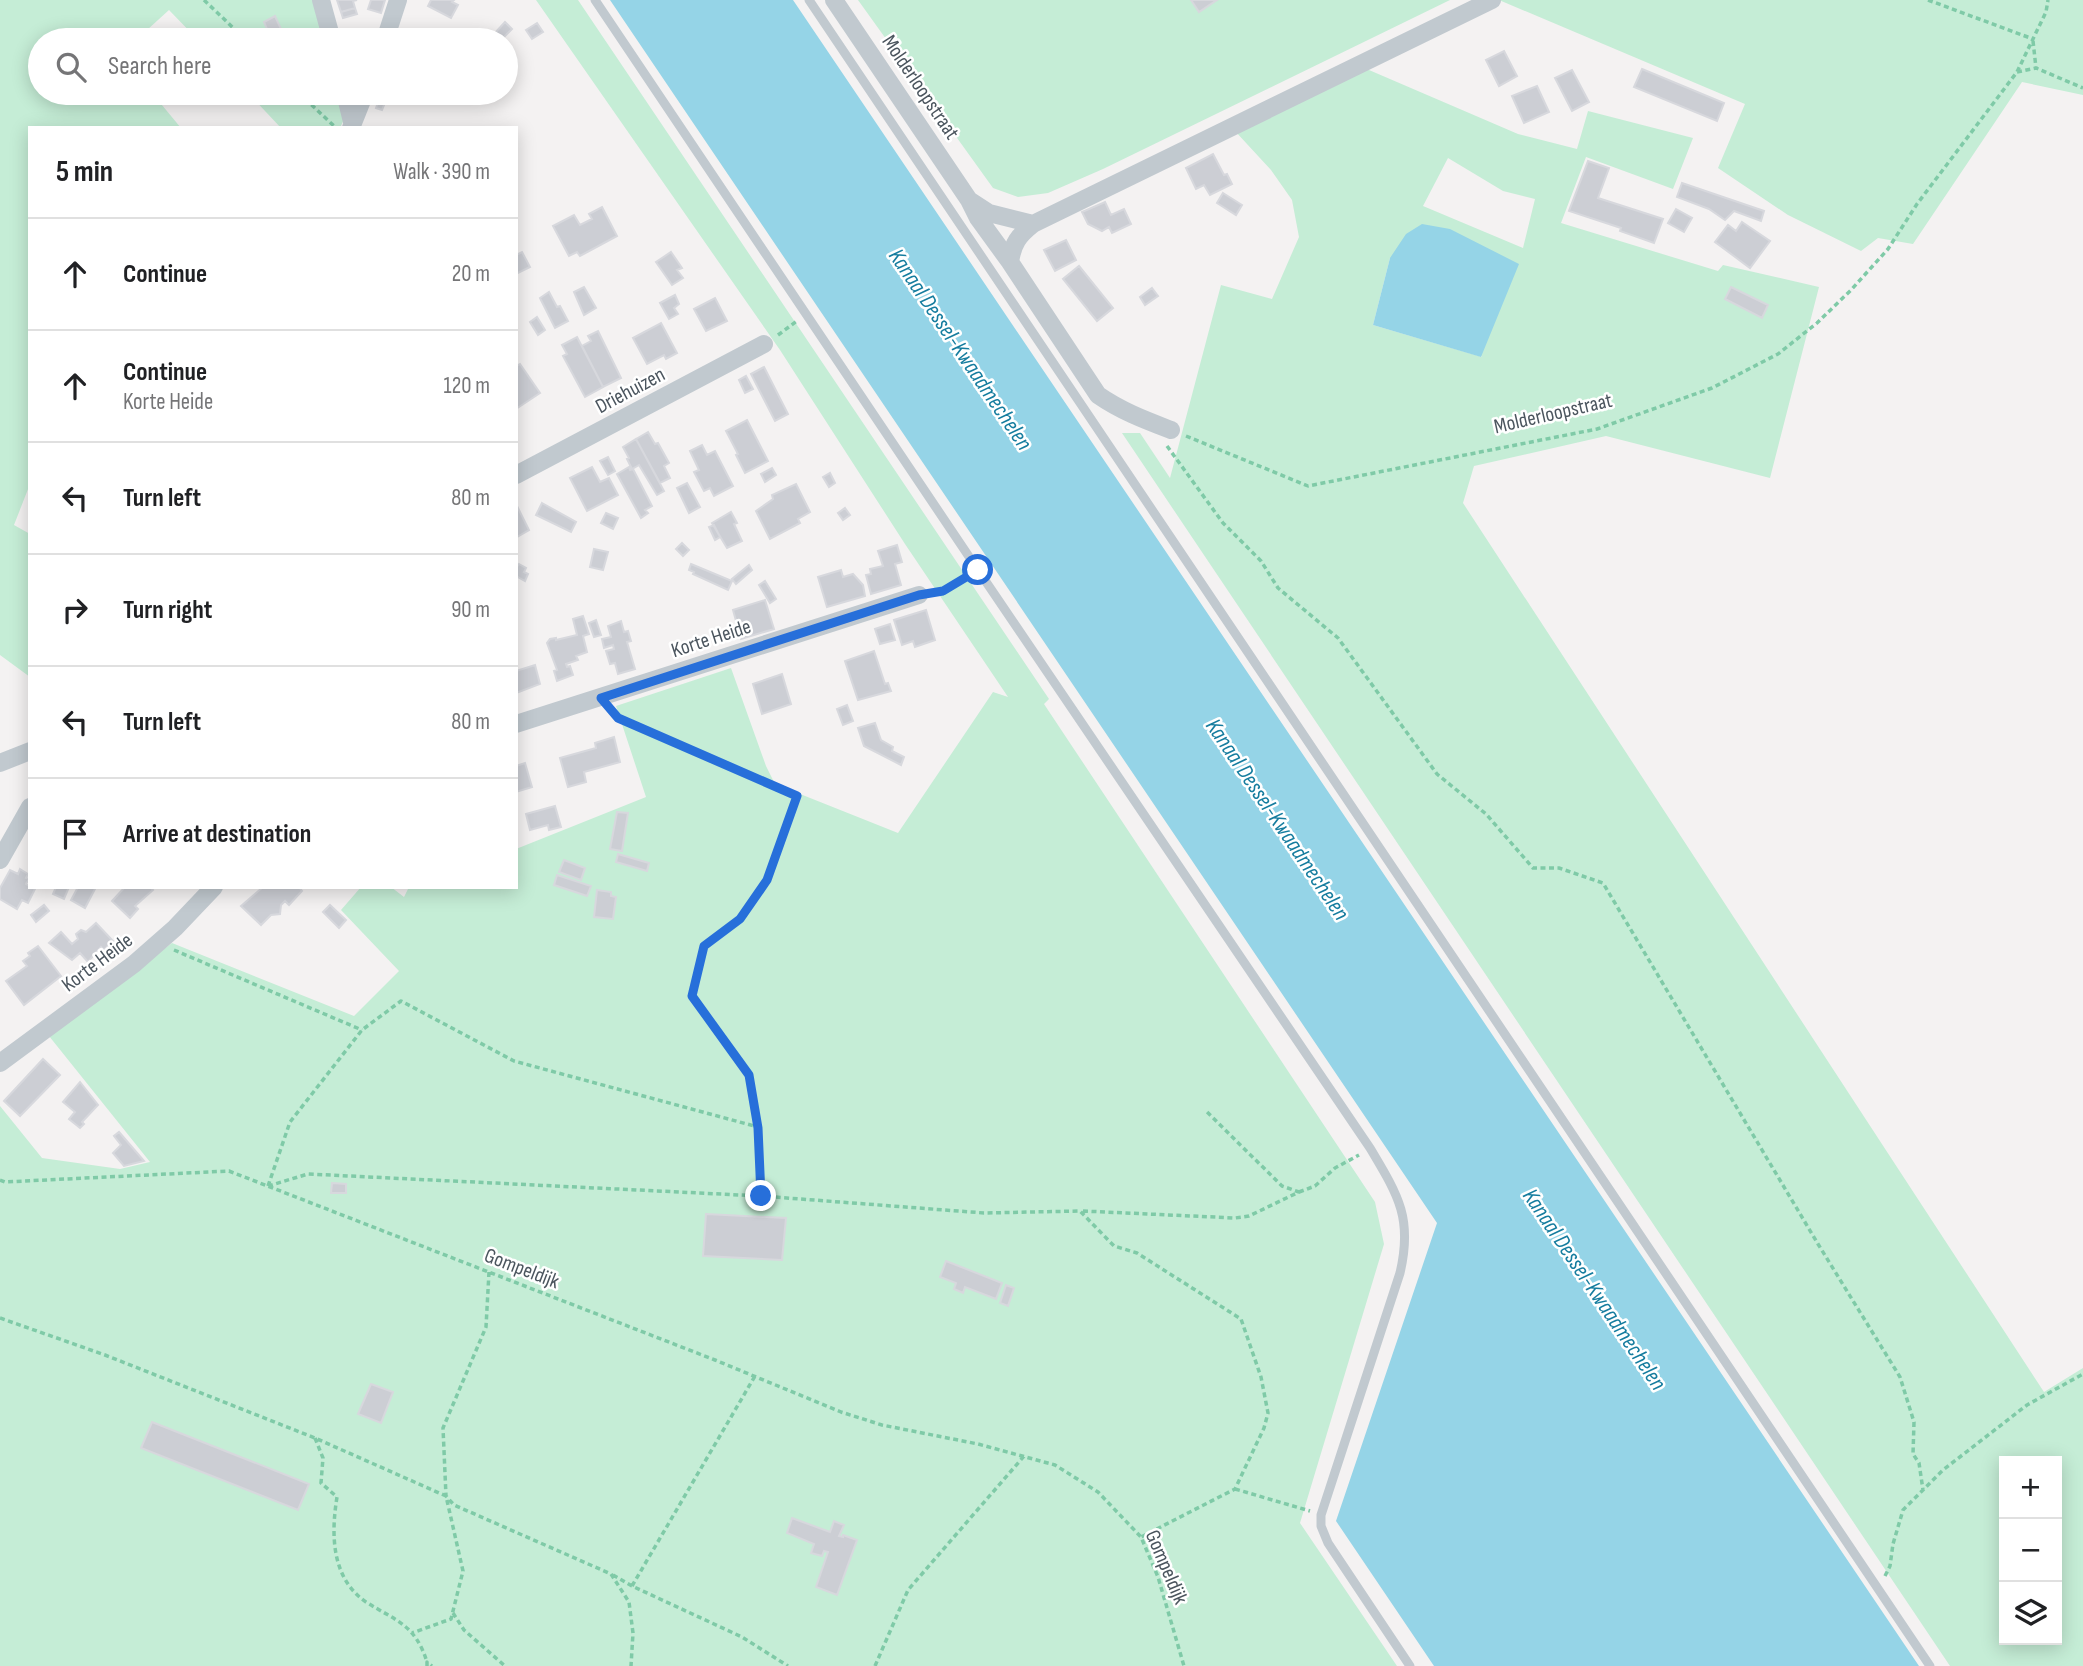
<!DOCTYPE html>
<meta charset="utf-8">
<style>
body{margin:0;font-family:"Sofia Sans Condensed",sans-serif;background:#f6f6f6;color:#202124}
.controls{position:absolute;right:21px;bottom:21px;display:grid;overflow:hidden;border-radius:0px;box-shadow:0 4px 18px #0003}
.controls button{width:63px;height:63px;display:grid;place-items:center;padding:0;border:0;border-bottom:2px solid #e0e0e0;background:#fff;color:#202124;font:35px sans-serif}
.stop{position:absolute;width:21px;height:21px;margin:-16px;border:5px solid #276fda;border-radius:50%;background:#fff}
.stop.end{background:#276fda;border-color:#fff;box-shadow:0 2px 7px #0008}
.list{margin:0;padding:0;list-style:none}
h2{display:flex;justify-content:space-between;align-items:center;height:91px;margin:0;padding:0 28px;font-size:30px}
h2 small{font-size:23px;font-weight:400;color:#757577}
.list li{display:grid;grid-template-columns:46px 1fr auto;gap:21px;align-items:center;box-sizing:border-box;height:112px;padding:0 28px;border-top:2px solid #e0e0e0}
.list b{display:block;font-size:26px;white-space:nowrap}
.list p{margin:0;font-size:23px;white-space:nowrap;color:#757577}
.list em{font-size:23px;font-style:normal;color:#757577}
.icon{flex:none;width:38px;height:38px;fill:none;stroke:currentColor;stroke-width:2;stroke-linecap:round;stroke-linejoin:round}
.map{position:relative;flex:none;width:2083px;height:1666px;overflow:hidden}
.search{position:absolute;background:#fff;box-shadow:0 4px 18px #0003;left:28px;top:28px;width:490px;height:77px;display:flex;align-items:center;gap:18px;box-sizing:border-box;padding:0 24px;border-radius:38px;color:#757577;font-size:26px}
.panel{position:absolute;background:#fff;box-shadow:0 4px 18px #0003;left:28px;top:126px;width:490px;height:763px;border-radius:0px}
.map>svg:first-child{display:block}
.green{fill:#c5edd6;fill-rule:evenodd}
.water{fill:#95d4e7}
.building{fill:#ccced4;stroke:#d7d8dd;stroke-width:2}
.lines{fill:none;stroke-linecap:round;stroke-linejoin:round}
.path{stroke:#7fcaa7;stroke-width:3.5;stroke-dasharray:5 3.5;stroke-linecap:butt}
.service{stroke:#c1c9cf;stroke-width:9}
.minor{stroke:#c1c9cf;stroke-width:18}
.route{stroke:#276fda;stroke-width:9}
.labels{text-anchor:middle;stroke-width:5;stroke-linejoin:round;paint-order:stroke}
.street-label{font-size:21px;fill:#4b555e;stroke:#fff}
.water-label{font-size:23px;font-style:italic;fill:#167d9f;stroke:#fff}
</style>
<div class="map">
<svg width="2083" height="1666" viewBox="0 0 2083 1666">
<rect width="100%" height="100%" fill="#f4f2f2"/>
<path class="green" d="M0,0H315L325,40H198L169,10L136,40H40V93H152L181,128H30V484L14,525L30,534V677L0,655Z
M536,0H578L1049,699L1044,704L1375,1202L1384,1244L1300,1523L1397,1666H0V1106L42,1158L120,1169L150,1162L49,1036L172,943L354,1016L399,971L341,910L361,887H391L404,897L409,887H516V849L646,797L616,706L731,668L766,766L775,784L898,833L993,692L1008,697L905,544L780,350Z
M858,0H1450L1103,169L1048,193L1018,197L993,188Z
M1499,0H2083V95L2022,82L1913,244L1878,238L1861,251L1788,215L1718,168L1745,104Z
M1362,67L1518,134L1577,149L1588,111L1693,138L1673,189L1586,157L1561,223L1718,271L1723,265L1819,287L1770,478L1606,436L1474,466L1463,503L2044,1392L2083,1368V1666H1950L1122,433H1140L1170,478L1221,285L1272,299L1299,237L1292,200L1271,170L1235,131ZM1448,158L1503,191L1535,199L1523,248L1423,206ZM1390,258L1482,357L1373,325ZM2004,1461H2057V1640H2004Z
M248,93H339L345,117L340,128H281Z"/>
<path class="water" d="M610,0H793L1919,1666H1434L1336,1521L1437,1223Z
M1422,224L1450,229L1519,264L1481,357L1373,325L1390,258L1406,234Z"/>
<path class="building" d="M337,0H357L353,1L355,8L341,12Z
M371,0H385L381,13L368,9Z
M431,0H454L452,2L458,5L451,18L428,6Z
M1191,0H1217L1199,12Z
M355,8L357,14L343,18L341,12Z
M275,16L286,40H251L248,32L255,29L257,34L267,29L264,22Z
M505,22L512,29L502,39L495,33Z
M537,23L543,32L532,39L526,30Z
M1504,51L1517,76L1499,86L1486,60Z
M1642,69L1724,103L1717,121L1634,87Z
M1572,70L1589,102L1572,111L1555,78Z
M1537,86L1549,112L1524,123L1512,96Z
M381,93H389L382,110L376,108Z
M1213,154L1224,175L1227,174L1232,184L1210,195L1204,185L1196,189L1186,168Z
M1588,161L1609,168L1598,198L1663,219L1654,243L1620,231L1621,228L1569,211Z
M1682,183L1764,211L1761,221L1734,211L1725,220L1709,209L1677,197Z
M1223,193L1242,205L1236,215L1217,203Z
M1105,202L1111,215L1124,209L1131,224L1112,233L1109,227L1102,231L1088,224L1082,212Z
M602,207L617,236L580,256L577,252L569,256L553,226L574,215L580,225L592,219L589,214Z
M1676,209L1692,218L1684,232L1668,223Z
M1742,222L1770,241L1750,268L1715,242L1728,225L1736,231Z
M1066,240L1076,260L1055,271L1044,250Z
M522,252L530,267L516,274V255Z
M671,252L682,268L677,270L683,278L672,285L656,262Z
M1079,266L1113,308L1097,321L1063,279Z
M584,287L596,308L584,315L574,292Z
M1731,287L1768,305L1762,318L1725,299Z
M1152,288L1158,296L1145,305L1140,297Z
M549,292L557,307L560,306L568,321L555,328L540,298Z
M675,295L679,304L674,308L678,314L669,319L660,303Z
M715,298L727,321L706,331L694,309Z
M537,317L545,330L538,335L530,322Z
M661,323L677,353L666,359L664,355L647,364L633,338Z
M598,331L621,378L603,387L582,346L591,341L588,336Z
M577,337L603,387L585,397L563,356L567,354L562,345Z
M520,364L540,393L516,409V366Z
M764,367L788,414L775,421L751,374Z
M746,376L753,389L745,393L739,380Z
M747,420L768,461L745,473L736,455L738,454L726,431Z
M648,432L655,444L658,443L669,463L664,466L670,478L660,483L636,439Z
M636,439L664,491L657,495L639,465L632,469L627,459L629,458L623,447Z
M702,445L707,455L715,451L733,486L714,496L710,488L704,491L694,472L699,470L690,451Z
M608,457L615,471L608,475L600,461Z
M592,467L600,482L609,478L618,495L587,511L570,478Z
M629,467L630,470L633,469L652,506L645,510L648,513L641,518L617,474Z
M772,468L776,475L765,482L761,474Z
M830,473L835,483L829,487L823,477Z
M687,483L700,507L689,513L677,488Z
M796,484L810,512L798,519L800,523L770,539L756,511L773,499L772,495Z
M542,503L576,522L571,532L536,515Z
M516,504L529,530L517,537L516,536Z
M845,508L850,515L843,520L838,513Z
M731,512L737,523L734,524L742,541L727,548L712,523Z
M606,513L618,518L613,529L601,523Z
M714,525L720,537L715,540L709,527Z
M682,543L689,550L683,556L676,549Z
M897,545L902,562L895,564L901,585L871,594L866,575L871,574L870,569L883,566L878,551Z
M594,549L608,552L603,570L590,567Z
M519,564L526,568L524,572L528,574L525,581L516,576V568Z
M691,564L732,581L728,590L693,574L694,572L689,570Z
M749,565L752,570L736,584L732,579Z
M841,570L843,577L853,574L863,585L865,596L827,607L818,577Z
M765,581L776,599L770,603L759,585Z
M765,600L774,629L741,639L733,610Z
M926,610L935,640L915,647L913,641L902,645L894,620Z
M583,616L589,634L583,636L587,652L576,656L578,660L566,664L567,667L570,666L573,675L557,681L554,671L557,670L547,643L550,639L556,638V640L577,635L573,619Z
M596,620L601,635L594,637L589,623Z
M621,621L624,632L628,631L631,641L627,642L635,669L618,674L615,663L610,664L606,651L614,649L613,645L604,648L602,639L611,637L608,626Z
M890,624L895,640L880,644L875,629Z
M874,651L885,684L888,683L891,691L858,700L845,661Z
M535,665L540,684L516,693V671Z
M782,674L791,704L762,714L753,684Z
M847,705L853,721L843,725L837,709Z
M875,723L881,740L893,747L892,751L904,757L901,765L864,746L858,728Z
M614,737L620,762L584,772L586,782L568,787L560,758L596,748L595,743Z
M525,763L532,787L516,792V766Z
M555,806L561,827L549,830L548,825L530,830L526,814Z
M617,812L628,813L622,851L610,849Z
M618,854L649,863L647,871L616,862Z
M564,860L585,868L581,880L559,872Z
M20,869L28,874L26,878L29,879L26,884L35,889L28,903L22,900L17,909L0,899V888L10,870L18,874Z
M557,875L591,886L587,896L554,885Z
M56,887H69L64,899L53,894Z
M78,887H96L85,908L71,900Z
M125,887H150L153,890L135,906L138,909L130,918L112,901Z
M263,887H299L302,891L289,905L285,901L281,905L280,914L271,915L261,925L241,906Z
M597,890L611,892V896L616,897L613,919L594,917Z
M44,905L49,911L36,922L31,915Z
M330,905L346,920L339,928L323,912Z
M96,923L113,941L104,950L101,947L88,962L80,953L72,960L49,943L61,932L72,944L78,939L76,934L81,930L86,932Z
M38,946L61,976L24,1005L6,981L27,966L23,961L30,956L28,953Z
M43,1059L60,1075L20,1116L4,1101Z
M80,1082L98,1105L82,1122L84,1124L80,1128L69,1119L75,1112L63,1102Z
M119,1132L144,1161L124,1166L113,1153L121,1145L114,1136Z
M332,1183L346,1184V1193H331Z
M706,1214L786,1218L782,1260L703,1256Z
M946,1261L1002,1283L996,1299L965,1287L963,1293L954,1289L956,1283L940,1277Z
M1006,1285L1014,1288L1008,1306L1000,1303Z
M371,1384L393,1392L381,1423L358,1414Z
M152,1422L309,1484L298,1510L141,1448Z
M792,1518L830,1532L834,1521L844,1525L839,1536L843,1537V1535L857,1540L837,1595L816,1587L828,1552L824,1551L822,1556L811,1553L814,1544L787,1533Z"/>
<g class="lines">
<path class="path" d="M204,0L246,40
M1928,0L2033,39
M2033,41L2036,68
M2017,72L2036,68L2083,88
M299,93L334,126
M778,335L797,321
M1186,436L1308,486L1597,429L1712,388L1778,354L1817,323L1851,290L1888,249L1917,204L2017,72L2046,12L2048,0
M1167,446L1223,523L1261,561L1278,588L1338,638L1437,774L1486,814L1533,868H1559L1603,883L1818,1244L1900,1377L1914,1422L1913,1454L1919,1463L1923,1490
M935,592L943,591L969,576
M613,711L618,718L797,796L767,880L740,919L704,946L693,996L749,1075L758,1127L761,1196
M174,950L362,1030
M0,1180L5,1182L229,1171L715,1360L841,1412L882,1425L978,1444L1055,1465L1098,1492L1141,1537L1158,1577L1184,1666
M268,1186L308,1174L761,1196L984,1213L1080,1211L1114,1246L1137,1253L1241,1319L1261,1377L1268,1413L1264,1428L1235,1489L1141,1537
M268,1186L290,1122L362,1030L401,1001L514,1061L758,1127
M1299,1192L1315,1186L1335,1168L1359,1155
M1083,1211L1235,1218L1249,1216L1299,1192L1282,1186L1207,1112
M489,1272L486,1327L443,1428L446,1496L454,1505L611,1574L629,1602L633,1633L631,1666
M0,1318L105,1355L315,1438L446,1496L463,1571L451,1619L412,1633
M315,1438L323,1458L321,1483L337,1497C331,1534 331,1578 366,1602C396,1621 415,1624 427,1662
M1235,1489L1310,1511
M613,1575L632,1586L742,1637L788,1666
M1885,1576L1890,1566L1893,1544L1903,1510L1943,1470L2027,1405L2083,1374
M632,1586L755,1376
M453,1613L464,1630L505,1666
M427,1666V1662L432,1666
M875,1666L908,1590L1025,1455"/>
<path class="service" d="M595,0L978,570L1370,1148C1398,1195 1413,1218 1400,1273L1321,1515V1526L1328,1543L1410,1666
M809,0L1930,1666"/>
<path class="minor" d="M321,0L332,40
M834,0L969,200L978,218L1010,262L1098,395C1121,411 1145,420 1171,430
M385,40L398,0
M345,93L352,122
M351,128L365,93
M969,200L989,213L1033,224L1492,0
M1010,262C1013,243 1018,236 1033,224
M516,475L764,344
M516,724L919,595
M0,763L30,751
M0,860L30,807
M0,1063L134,964L175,928L214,887"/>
</g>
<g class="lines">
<path class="route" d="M761,1196L758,1128L749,1075L692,996L704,946L740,919L767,880L797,796L618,718L601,698L919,595L943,591L978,570"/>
</g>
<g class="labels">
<g class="street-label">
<text transform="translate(921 87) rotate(56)" y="7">Molderloopstraat</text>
<text transform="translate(630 390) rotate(-28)" y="7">Driehuizen</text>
<text transform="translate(1553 413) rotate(-13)" y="7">Molderloopstraat</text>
<text transform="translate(711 638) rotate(-18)" y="7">Korte Heide</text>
<text transform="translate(97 962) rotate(-37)" y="7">Korte Heide</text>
<text transform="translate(522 1268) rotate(21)" y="7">Gompeldijk</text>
<text transform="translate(1167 1567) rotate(67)" y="7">Gompeldijk</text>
</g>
<g class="water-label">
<text transform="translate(961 349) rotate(56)" y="8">Kanaal Dessel-Kwaadmechelen</text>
<text transform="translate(1278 819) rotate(56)" y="8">Kanaal Dessel-Kwaadmechelen</text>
<text transform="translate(1595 1289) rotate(56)" y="8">Kanaal Dessel-Kwaadmechelen</text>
</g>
</g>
</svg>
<div class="controls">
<button>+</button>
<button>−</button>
<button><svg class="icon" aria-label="layers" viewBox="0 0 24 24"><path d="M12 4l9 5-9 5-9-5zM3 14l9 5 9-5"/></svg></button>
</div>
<div class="stop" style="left:978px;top:570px"></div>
<div class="stop end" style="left:761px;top:1196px"></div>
<div class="search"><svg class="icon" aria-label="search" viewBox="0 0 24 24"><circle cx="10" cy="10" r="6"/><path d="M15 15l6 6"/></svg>Search here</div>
<section class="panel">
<h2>5 min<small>Walk · 390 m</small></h2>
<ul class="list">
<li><svg class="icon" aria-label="ahead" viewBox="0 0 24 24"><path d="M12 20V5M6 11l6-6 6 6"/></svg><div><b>Continue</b></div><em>20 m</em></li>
<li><svg class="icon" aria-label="ahead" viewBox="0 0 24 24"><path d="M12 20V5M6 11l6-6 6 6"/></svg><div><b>Continue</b><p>Korte Heide</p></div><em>120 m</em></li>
<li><svg class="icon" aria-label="left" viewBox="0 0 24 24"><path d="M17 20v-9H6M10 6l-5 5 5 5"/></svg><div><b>Turn left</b></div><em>80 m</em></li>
<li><svg class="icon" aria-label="right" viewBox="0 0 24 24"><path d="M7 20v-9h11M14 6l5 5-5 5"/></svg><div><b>Turn right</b></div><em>90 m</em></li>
<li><svg class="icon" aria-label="left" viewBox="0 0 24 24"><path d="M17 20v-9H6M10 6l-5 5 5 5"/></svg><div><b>Turn left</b></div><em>80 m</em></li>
<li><svg class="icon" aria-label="arrive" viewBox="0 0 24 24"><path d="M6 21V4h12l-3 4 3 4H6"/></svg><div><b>Arrive at destination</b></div></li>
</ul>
</section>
</div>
